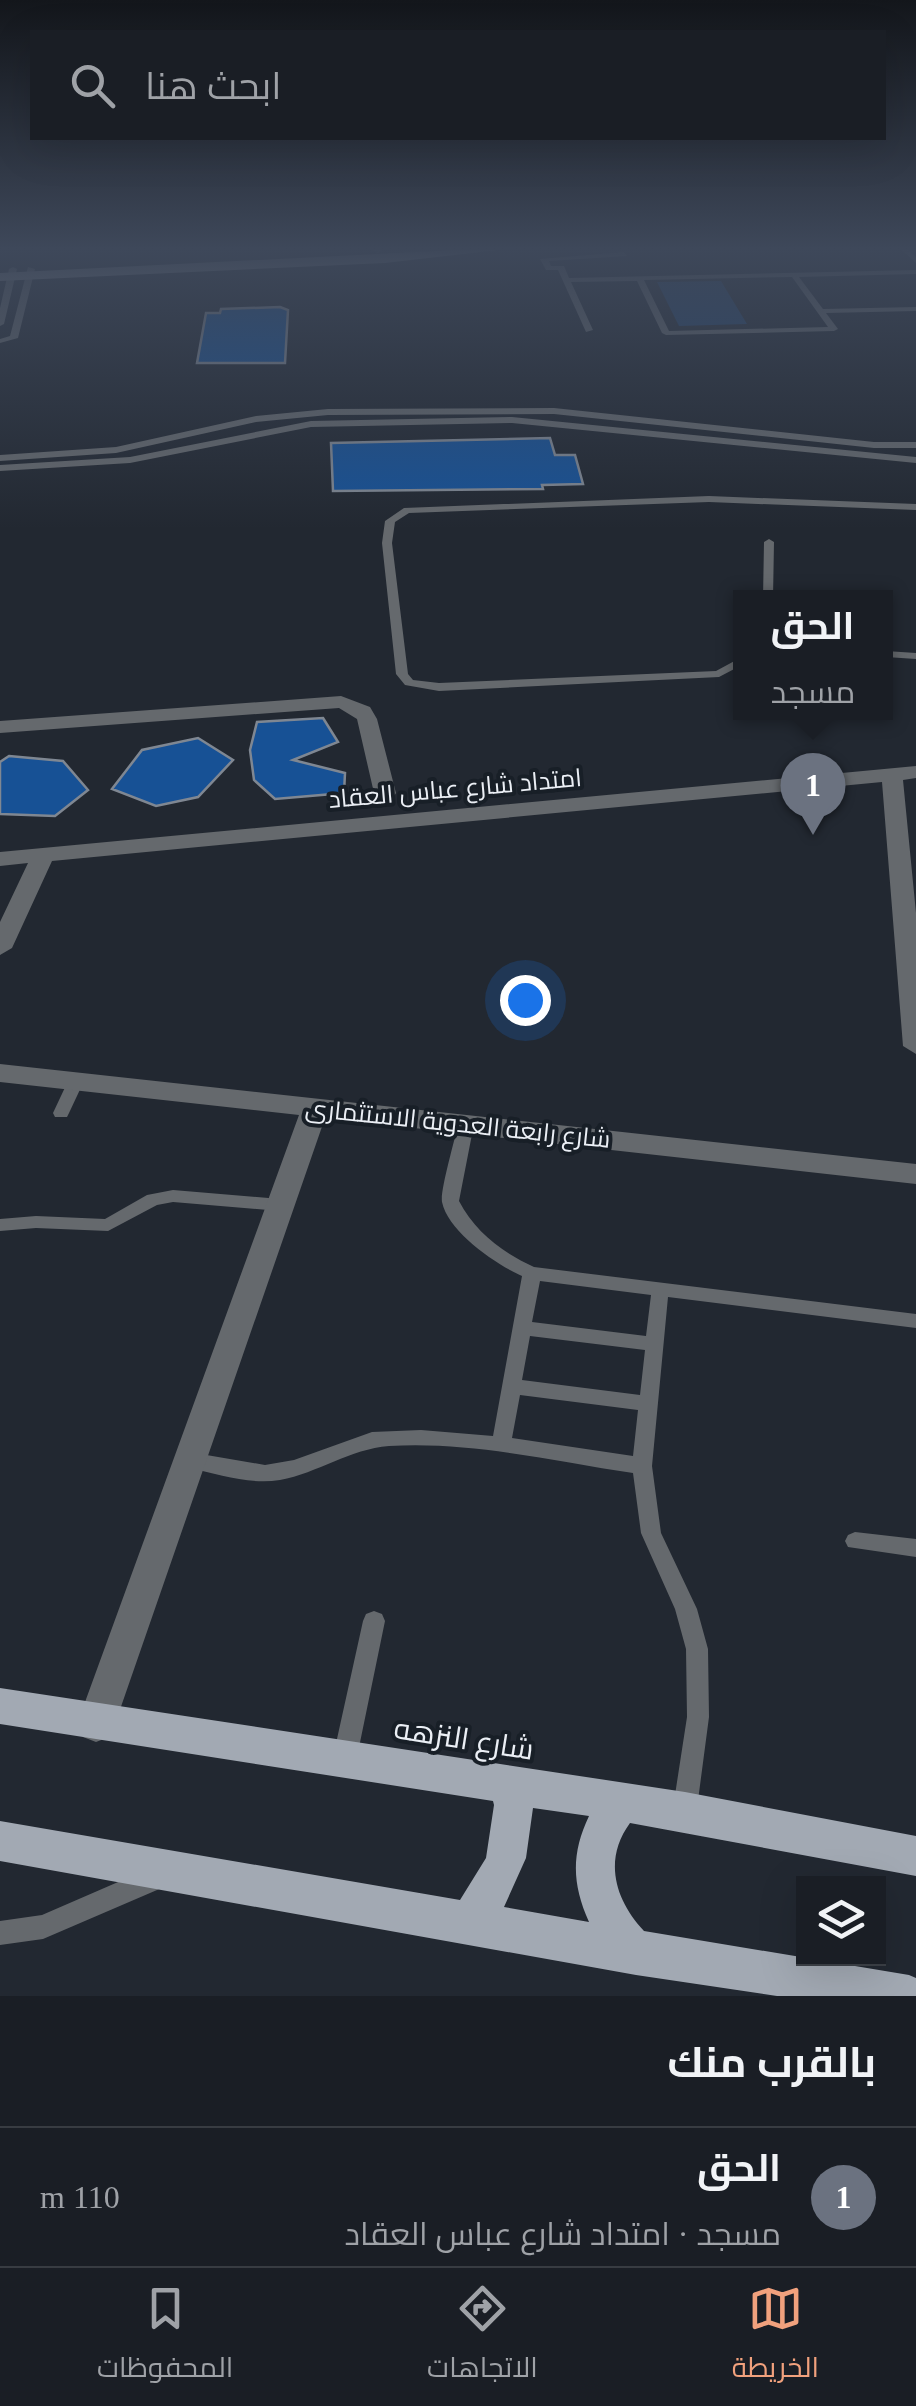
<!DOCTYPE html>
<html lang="ar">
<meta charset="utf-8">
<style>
body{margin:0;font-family:"Times New Roman",Cairo,serif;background:#272b32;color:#f1f3f6;direction:rtl}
.controls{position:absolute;right:30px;bottom:30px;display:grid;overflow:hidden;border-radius:0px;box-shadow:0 10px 40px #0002}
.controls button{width:90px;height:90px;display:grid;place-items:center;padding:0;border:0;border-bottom:2px solid #383c42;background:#1a1e25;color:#f1f3f6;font:50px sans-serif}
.you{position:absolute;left:525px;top:1000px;width:35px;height:35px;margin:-25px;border:8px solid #fff;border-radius:50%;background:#1a73e8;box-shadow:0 0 0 15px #1a73e833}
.badge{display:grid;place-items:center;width:65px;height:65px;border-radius:50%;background:#f1a17d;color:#fff;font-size:32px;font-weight:700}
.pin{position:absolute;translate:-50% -82px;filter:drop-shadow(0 2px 5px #0008)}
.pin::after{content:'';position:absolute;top:52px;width:35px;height:30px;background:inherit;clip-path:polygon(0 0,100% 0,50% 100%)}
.popup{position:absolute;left:733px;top:590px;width:160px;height:130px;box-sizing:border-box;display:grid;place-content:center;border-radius:0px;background:#1a1e25;filter:drop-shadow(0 2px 8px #0005);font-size:32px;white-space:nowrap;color:#9fa2a7}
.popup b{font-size:38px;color:#f1f3f6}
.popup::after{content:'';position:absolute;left:50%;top:100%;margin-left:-20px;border:20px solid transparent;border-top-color:#1a1e25}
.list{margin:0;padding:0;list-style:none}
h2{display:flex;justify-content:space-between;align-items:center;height:130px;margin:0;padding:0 40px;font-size:42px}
h2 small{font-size:32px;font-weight:400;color:#9fa2a7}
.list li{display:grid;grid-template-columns:65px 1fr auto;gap:30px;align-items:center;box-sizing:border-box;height:140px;padding:0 40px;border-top:2px solid #383c42}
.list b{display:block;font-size:38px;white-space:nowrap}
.list p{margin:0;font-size:32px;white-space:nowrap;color:#9fa2a7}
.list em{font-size:32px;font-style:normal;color:#9fa2a7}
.icon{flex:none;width:55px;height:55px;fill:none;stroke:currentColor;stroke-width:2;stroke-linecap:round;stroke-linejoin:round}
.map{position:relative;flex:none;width:916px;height:1996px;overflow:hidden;direction:ltr}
.search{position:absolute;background:#1a1e25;box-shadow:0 10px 40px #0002;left:30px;right:30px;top:30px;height:110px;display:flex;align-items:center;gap:25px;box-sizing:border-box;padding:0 35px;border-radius:0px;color:#9fa2a7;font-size:38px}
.sheet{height:270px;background:#1a1e25}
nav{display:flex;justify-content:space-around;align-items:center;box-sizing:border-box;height:140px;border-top:2px solid #383c42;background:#1a1e25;font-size:28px;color:#9fa2a7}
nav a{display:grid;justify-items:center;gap:5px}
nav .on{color:#f1a17d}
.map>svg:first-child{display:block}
.green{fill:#21436d}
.building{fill:#175195;stroke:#7f8792;stroke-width:2.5}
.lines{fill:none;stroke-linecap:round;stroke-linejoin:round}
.lane{fill:#65696d;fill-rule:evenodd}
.street{fill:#65696d;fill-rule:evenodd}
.secondary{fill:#888d94;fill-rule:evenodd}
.primary{fill:#a2a9b3;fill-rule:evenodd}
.labels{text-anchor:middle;stroke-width:8;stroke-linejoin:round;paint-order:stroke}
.street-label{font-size:25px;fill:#ebeff5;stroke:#181f27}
.near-street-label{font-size:30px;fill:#ebeff5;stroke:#181f27}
</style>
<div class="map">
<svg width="916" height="1996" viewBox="0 0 916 1996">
<rect width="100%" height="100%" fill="#222831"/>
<path class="green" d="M721,281L747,324L679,326L657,282Z"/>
<path class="building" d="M280,307L288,310L285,363H197L206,313H220L221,309Z
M550,438L555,455H575L583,484L542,485L543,489L333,491L331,443Z
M323,718L338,742L293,760L345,773L344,793L275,799L254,780L250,750L257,722Z
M198,738L233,760L198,797L156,806L112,789L142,750Z
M9,756L63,761L88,790L55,816L0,814V762Z"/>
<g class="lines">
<path class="lane" d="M372,250H380L382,251L378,253Z
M902,250H909L916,257V263Z
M624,252L627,256L549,261L551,266H564L569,278L916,270V274L799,277L823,309L916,307V311L826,313L838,329L834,331L666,335L662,333L637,281L571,282L593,330L586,332L558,270H546L540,259ZM792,277L828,327L669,331L644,280Z
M13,267L17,269L4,324L0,326V308L9,269Z
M28,267L35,269L18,338L0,343V339L10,336Z
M554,408L874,442H916V448H874L554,414L328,415L256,422L116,453L0,461V455L116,447L256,416L328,409Z
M512,417L916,457V463L512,423L311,427L130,463L0,471V465L130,457L311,421Z
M709,496L916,504V510L709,502L409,513L395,522L392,543L408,674L413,680L439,683L716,671L740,658V666L719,677L439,691L405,685L396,674L382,543L385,521L404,508Z
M769,539L774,542L773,598H763L764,542Z
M886,651L916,653V659L886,657Z
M76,1076L84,1081L69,1113L67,1117H55L53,1113L68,1081Z
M466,1118L472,1120L474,1124L459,1201C475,1232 503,1253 534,1267L916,1314V1328L668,1297L652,1466L661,1533L697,1609L708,1649L709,1717L697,1808L693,1816L685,1820L677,1816L673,1808L687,1717L686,1649L675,1609L641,1533L633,1473C553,1461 470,1441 389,1446C350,1449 318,1473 280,1480C249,1485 219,1474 189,1468L182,1466L179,1460L182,1454L189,1452L265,1465L294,1460L372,1432L421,1430L493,1436L522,1276C497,1265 448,1232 442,1202C440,1190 455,1140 458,1124L460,1120ZM540,1281L651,1295L646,1336L532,1322ZM530,1336L645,1350L640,1395L522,1380ZM520,1395L638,1410L633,1456L512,1438Z
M173,1190L280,1199L286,1201L289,1205L286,1209L280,1211L173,1202L157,1205L108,1231L36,1228L0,1231V1219L36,1216L105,1219L147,1195Z
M855,1532L916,1539V1557L848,1547L845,1541L848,1535Z
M374,1611L382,1614L385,1621L357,1757L353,1765L345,1768L337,1765L333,1757L363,1621L366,1614Z
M155,1866L164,1869L167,1878L164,1887L43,1939L0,1945V1921L42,1915Z"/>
<path class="street" d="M341,696L370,707L377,719L396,793L393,798H377L374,793L357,719L339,708L0,733V721Z
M916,766V778L903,780L916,913V1054L903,1046L882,782L52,861L12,948L0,955V922L28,863L0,866V852Z
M0,1064L916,1164V1184L325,1118L115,1724L109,1737L96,1742L83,1737L77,1724L299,1115L0,1082Z"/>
<path class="secondary" d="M456,250H498L385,263L0,281V273Z"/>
<path class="primary" d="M0,1688L685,1792L916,1836V1876L630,1823C603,1860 615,1900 644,1931L909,1975L916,1978V1996H777L636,1975L0,1861V1821L460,1900L486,1858L494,1805L493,1801L0,1724ZM533,1808L589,1816C571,1854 572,1884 589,1922L504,1907L526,1858Z"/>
</g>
<linearGradient id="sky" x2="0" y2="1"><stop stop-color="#13161b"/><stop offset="0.47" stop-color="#3e485a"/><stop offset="1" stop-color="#3e485a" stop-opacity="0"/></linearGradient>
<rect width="916" height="529" fill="url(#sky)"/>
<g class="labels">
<g class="street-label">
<text transform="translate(455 788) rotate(-5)" y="9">امتداد شارع عباس العقاد</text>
<text transform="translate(458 1123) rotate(6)" y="9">شارع رابعة العدوية الاستثمارى</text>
</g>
<g class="near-street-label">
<text transform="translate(464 1739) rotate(9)" y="10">شارع النزهه</text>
</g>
</g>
</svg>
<div class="controls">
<button><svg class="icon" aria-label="layers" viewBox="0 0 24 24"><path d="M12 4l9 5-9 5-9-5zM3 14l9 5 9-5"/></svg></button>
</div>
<div class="you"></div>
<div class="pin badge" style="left:813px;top:835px;background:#6b7280">1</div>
<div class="popup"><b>الحق</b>مسجد</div>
<div class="search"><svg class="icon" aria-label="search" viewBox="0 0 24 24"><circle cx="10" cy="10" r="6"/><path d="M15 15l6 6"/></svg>ابحث هنا</div>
</div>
<section class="sheet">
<h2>بالقرب منك<small></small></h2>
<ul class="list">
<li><span class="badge" style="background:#6b7280">1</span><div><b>الحق</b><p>مسجد · امتداد شارع عباس العقاد</p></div><em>110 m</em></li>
</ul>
</section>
<nav>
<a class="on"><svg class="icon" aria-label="map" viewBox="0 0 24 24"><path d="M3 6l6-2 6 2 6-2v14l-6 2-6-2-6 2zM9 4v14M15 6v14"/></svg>الخريطة</a>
<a><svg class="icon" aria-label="directions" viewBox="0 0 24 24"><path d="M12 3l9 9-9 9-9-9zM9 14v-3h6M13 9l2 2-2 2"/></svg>الاتجاهات</a>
<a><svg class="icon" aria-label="saved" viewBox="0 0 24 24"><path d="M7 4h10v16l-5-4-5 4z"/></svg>المحفوظات</a>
</nav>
